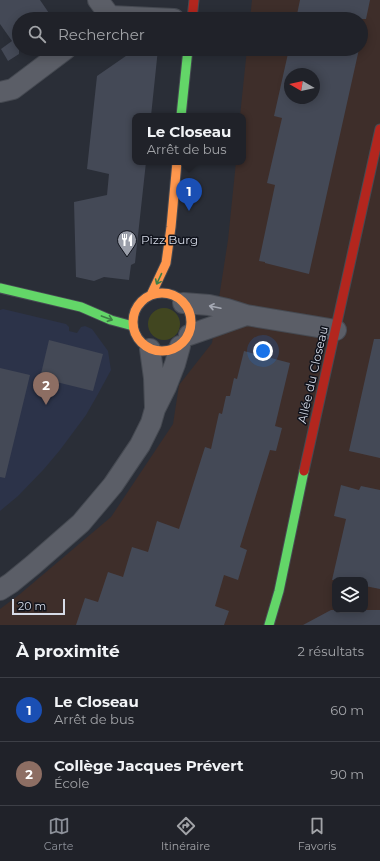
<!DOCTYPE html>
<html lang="fr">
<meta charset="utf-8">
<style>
body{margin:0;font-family:Montserrat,sans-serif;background:#2d2f35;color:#f1f3f6}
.controls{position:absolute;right:12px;bottom:12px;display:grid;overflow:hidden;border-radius:8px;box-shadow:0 2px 10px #0003}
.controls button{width:36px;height:36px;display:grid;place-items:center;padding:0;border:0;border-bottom:1px solid #3d3f46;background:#202229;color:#f1f3f6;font:20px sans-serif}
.compass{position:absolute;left:284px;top:68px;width:36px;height:36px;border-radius:50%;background:#202229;box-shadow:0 2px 10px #0003;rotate:279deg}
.scale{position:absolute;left:12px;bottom:10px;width:53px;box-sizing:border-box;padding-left:4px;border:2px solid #d6dbe7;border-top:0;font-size:11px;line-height:14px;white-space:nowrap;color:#d6dbe7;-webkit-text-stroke:3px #10131c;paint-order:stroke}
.you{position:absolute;left:263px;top:351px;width:14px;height:14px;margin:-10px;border:3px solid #fff;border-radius:50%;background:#1a73e8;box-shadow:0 0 0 6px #1a73e833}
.badge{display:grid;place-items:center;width:26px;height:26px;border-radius:50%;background:#8c9099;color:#fff;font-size:13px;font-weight:700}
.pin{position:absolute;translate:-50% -33px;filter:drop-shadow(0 1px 2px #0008)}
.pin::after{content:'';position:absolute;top:21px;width:14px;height:12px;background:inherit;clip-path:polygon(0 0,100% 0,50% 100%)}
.popup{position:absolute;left:132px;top:113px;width:114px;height:52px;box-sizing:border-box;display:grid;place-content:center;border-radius:8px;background:#202229;filter:drop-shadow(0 1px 3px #0005);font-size:13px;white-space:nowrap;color:#a2a4a8}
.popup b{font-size:15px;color:#f1f3f6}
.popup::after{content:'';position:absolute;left:50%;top:100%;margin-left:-8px;border:8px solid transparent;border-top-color:#202229}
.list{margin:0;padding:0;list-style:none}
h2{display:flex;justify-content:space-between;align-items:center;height:52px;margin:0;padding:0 16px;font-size:17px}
h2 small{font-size:13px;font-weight:400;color:#a2a4a8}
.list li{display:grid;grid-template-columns:26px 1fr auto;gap:12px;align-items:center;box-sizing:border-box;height:64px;padding:0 16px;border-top:1px solid #3d3f46}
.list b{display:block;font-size:15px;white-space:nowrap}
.list p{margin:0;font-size:13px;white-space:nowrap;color:#a2a4a8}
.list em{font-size:13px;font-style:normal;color:#a2a4a8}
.icon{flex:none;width:22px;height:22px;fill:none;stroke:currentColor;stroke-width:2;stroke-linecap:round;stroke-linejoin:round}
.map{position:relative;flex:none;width:380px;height:625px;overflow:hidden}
.search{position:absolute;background:#202229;box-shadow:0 2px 10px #0003;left:12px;right:12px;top:12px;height:44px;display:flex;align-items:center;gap:10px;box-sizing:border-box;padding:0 14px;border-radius:22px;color:#a2a4a8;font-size:15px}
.sheet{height:180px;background:#202229}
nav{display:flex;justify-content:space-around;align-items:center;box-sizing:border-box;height:56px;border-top:1px solid #3d3f46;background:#202229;font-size:11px;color:#a2a4a8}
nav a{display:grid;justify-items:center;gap:2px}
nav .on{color:#8c9099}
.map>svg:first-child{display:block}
.built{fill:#2c3349}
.industrial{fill:#3e2e2a;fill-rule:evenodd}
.green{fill:#414620}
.building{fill:#444956;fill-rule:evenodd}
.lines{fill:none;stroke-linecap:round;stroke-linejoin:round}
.street-casing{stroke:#464a52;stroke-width:22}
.fast-casing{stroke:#464a52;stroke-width:11}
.slow-casing{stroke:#464a52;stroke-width:11}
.jam-casing{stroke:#464a52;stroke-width:11}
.street{stroke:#5b5e67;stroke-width:20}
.fast{stroke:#63d668;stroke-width:9}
.slow{stroke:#ff974d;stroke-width:9}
.jam{stroke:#b3261e;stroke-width:9}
.oneway{stroke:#3e7e46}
.oneway2{stroke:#a5a9b4}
.labels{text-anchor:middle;stroke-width:3;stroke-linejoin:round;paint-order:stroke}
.poi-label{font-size:12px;fill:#d6dbe7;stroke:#10131c;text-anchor:start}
.street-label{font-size:12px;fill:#d6dbe7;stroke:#10131c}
</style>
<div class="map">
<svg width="380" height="625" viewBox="0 0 380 625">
<rect width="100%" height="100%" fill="#2a2e37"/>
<path class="built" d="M3,309L66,324L69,327V331L77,333L81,327L85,326L92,329L108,351L111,370L98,394L86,415L60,450L44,469L18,496L0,511V310Z"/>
<path class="industrial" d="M252,0H380V625H0V609L20,594L111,517L173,424L179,385L212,343L228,240L236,162H243V116H240L247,49H361V19H250ZM290,74H314V98H290ZM335,580H365V610H335Z"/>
<path class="green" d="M148 324a16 16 0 1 1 32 0a16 16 0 1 1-32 0Z"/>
<path class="building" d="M0,0H40L53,19H19V54L8,61L1,49L12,41L0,24Z
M300,0H370L366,19H296Z
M136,49H158L151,116H135V162H146L135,263L131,265L129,280L104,277L94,281L76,277L74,202L107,195L109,174L87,169L97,76Z
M289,49H359L309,274L265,263V262L259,261L275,185L267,183L282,118L274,116ZM290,74H314V98H290Z
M374,339H380V458L349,451Z
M49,340L103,354L93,391L40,378Z
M244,351L290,363L275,426L282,428L276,451L270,450L240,547L247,550L238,580L224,575L215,606L229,611L224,625H76L85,598L98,602L108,572L123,577L132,547L148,552L157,521L179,529L205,447L211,449L219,413L222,414L226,396H230L234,378L237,379Z
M0,368L30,375L5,478L0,477Z
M341,485L359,490L361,486L380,490V589L365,586V580H332L346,519L334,516Z
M331,610H380V625H303Z"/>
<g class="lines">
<defs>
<path id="street" d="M98,0L110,16
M105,19L110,16L174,19
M0,92L13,89L66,49
M183,303L209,305L227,309L246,315L336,330
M189,335L246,315
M150,349L154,378L155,407
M0,590L11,583L33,565L81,523L113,485L140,445L151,423L155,409L166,387L175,364L180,346"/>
<path id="fast" d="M181,116L188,49
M0,288L81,307L111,320L133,326
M269,625L279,591L304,471"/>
<path id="slow" d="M133 322a29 29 0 1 1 58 0a29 29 0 1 1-58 0Z
M151,295L166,263L171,227L177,162"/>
<path id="jam" d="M192,19L194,0
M304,471L380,129"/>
</defs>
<use href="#street" class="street-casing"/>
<use href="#fast" class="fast-casing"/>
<use href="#slow" class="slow-casing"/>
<use href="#jam" class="jam-casing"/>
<use href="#street" class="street"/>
<use href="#fast" class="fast"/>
<use href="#slow" class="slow"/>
<use href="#jam" class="jam"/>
</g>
<defs><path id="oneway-shaft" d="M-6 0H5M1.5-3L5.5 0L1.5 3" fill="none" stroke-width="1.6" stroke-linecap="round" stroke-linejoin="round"/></defs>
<g class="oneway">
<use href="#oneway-shaft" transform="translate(159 279) rotate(115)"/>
<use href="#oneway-shaft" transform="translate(107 318) rotate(20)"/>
</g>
<use class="oneway2" href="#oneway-shaft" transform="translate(215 307) rotate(-168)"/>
<defs>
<symbol id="restaurant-pin" viewBox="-11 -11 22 30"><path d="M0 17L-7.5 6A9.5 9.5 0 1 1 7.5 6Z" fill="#9a9ea9" stroke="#10131c"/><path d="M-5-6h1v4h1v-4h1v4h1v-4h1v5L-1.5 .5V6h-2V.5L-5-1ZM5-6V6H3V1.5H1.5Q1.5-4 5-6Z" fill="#fff"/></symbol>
</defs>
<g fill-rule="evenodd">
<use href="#restaurant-pin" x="116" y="229" width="22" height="30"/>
</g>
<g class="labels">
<g class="poi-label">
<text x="141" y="244">Pizz Burg</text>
</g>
<g class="street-label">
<text transform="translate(313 375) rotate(-77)" y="4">Allée du Closeau</text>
</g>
</g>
</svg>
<div class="controls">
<button><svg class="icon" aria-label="layers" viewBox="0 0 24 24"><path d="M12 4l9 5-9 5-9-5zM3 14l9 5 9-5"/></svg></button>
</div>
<svg class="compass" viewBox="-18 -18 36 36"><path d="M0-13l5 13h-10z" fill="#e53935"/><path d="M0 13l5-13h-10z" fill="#a2a4a8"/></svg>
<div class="scale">20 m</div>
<div class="you"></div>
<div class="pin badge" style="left:189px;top:211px;background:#1a4fb4">1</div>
<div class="popup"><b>Le Closeau</b>Arrêt de bus</div>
<div class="pin badge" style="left:46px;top:405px;background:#8d6e63">2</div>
<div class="search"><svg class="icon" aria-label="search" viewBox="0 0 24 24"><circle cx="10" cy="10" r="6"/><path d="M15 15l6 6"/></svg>Rechercher</div>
</div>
<section class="sheet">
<h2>À proximité<small>2 résultats</small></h2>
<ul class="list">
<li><span class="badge" style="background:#1a4fb4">1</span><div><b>Le Closeau</b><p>Arrêt de bus</p></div><em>60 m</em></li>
<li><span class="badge" style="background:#8d6e63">2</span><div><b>Collège Jacques Prévert</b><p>École</p></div><em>90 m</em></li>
</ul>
</section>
<nav>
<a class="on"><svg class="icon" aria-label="map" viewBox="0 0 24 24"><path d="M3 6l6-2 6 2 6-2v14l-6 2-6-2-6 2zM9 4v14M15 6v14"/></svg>Carte</a>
<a><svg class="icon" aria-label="directions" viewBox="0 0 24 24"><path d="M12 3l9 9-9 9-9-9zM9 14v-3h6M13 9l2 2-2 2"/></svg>Itinéraire</a>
<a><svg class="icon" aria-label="saved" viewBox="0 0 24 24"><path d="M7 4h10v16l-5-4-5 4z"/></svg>Favoris</a>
</nav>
